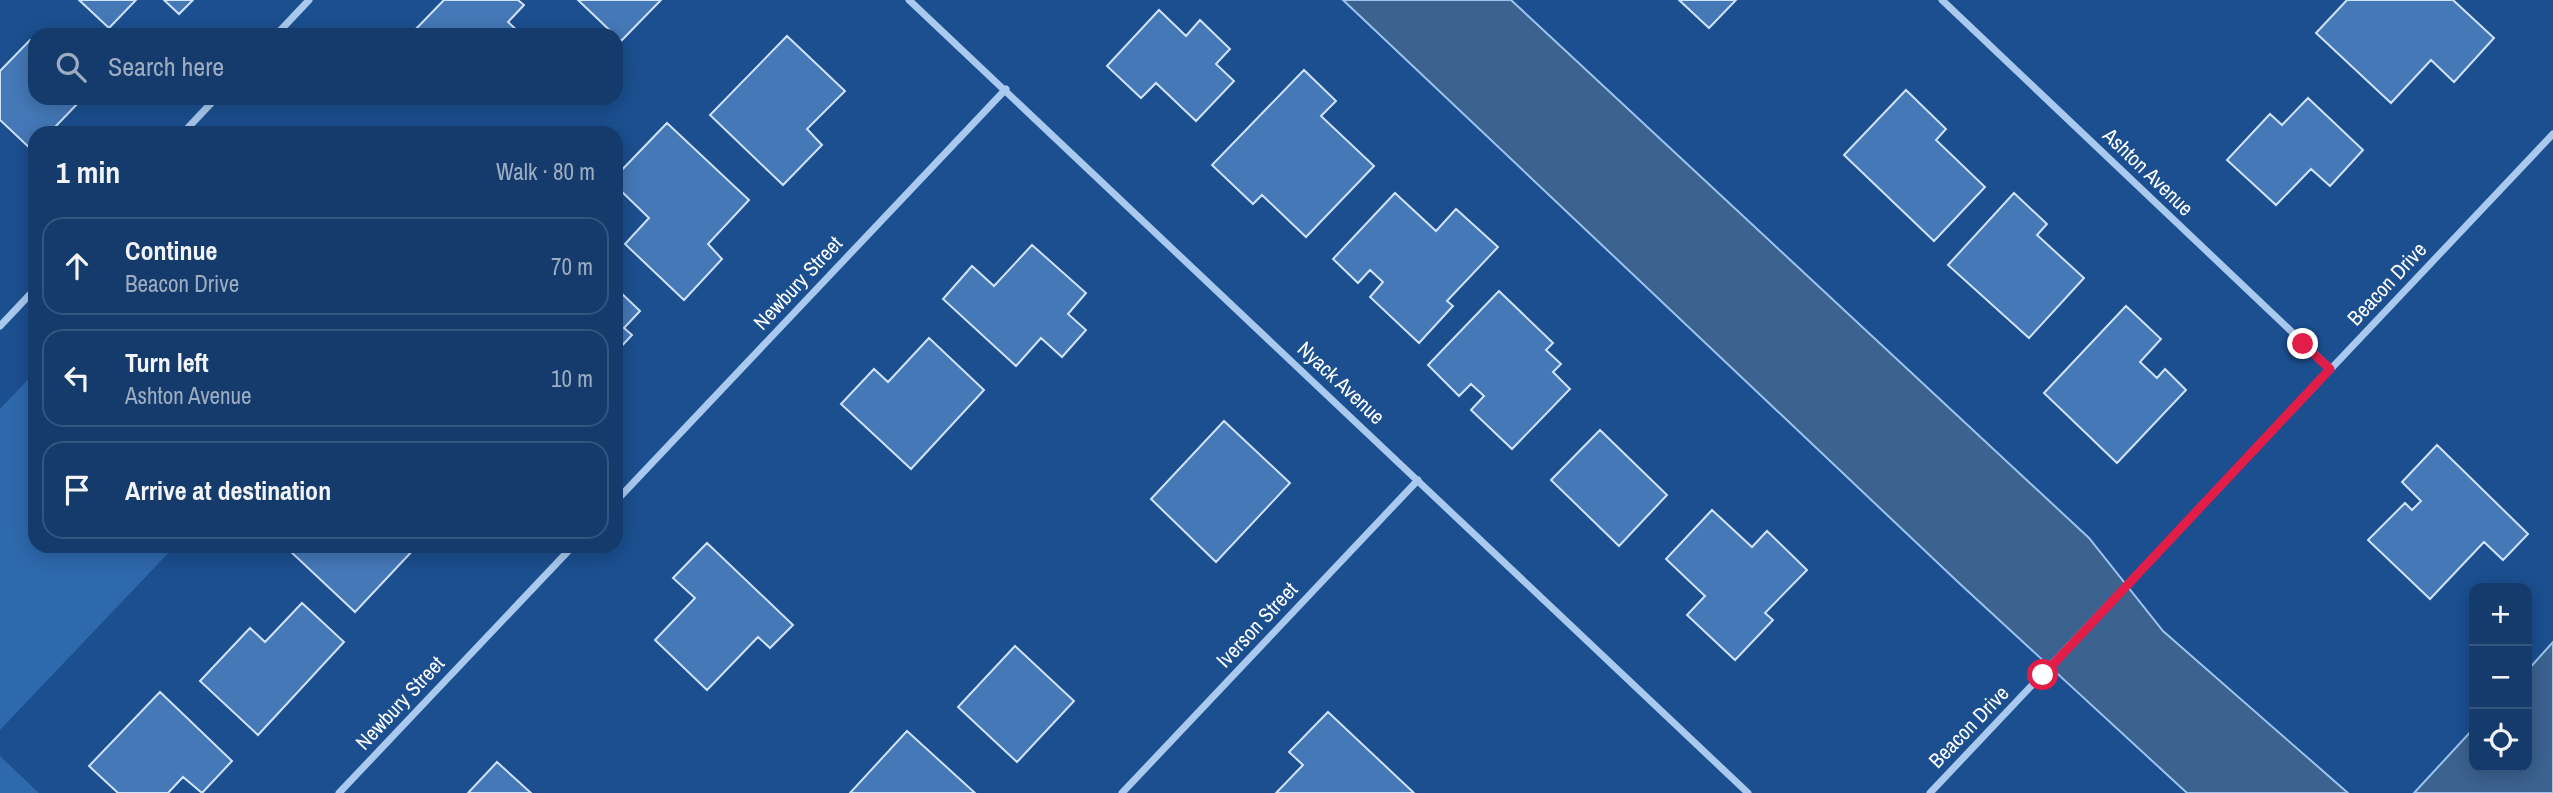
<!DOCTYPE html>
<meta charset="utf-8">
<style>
body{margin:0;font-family:"Archivo Narrow",sans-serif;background:#1d4271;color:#f1f3f6}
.controls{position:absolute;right:21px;bottom:21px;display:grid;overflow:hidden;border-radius:14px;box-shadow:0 4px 18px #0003}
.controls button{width:63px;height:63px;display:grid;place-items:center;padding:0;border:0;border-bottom:2px solid #33557e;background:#143b6b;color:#f1f3f6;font:35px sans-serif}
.stop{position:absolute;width:21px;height:21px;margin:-16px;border:5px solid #e11d48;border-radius:50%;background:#fff}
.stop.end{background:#e11d48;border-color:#fff;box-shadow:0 2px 7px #0008}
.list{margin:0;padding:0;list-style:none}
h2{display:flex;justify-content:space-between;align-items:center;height:91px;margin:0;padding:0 28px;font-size:30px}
h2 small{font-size:23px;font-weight:400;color:#9dadc1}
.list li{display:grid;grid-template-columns:46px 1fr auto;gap:21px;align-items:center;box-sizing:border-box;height:98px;margin:0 14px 14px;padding:0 14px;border:2px solid #33557e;border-radius:21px}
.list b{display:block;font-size:26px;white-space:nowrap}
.list p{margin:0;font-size:23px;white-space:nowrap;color:#9dadc1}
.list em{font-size:23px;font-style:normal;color:#9dadc1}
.icon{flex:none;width:38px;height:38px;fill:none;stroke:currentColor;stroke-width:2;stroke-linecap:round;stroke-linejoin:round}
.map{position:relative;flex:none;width:2553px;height:793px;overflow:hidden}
.search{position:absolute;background:#143b6b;box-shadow:0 4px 18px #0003;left:28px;top:28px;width:595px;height:77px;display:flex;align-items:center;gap:18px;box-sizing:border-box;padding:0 24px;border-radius:21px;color:#9dadc1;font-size:26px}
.panel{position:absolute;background:#143b6b;box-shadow:0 4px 18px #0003;left:28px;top:126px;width:595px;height:427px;border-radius:21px}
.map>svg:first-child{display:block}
.green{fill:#2e69ad}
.water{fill:#3c6290;stroke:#9cc4f0;stroke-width:2}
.building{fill:#4478b7;stroke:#cfe3fa;stroke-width:2}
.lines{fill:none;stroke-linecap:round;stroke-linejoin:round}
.minor{stroke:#a9c9ee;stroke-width:7}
.route{stroke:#e11d48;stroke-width:9}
.labels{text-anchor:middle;stroke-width:6;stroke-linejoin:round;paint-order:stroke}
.street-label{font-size:21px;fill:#fff;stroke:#1b4f8f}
</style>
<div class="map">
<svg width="2553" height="793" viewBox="0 0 2553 793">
<rect width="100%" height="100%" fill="#1b4f8f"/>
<path class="green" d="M35,372V546H175L0,730V409Z
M0,756L39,793H0Z"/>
<path class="water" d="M1343,0H1511L2089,538L2163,631L2348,793H2187L1959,583Z
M2553,642V793H2414L2474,728V767H2527V671Z"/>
<path class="building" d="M79,0H136L109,28Z
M164,0H193L179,14Z
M444,0H518L524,5L508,22L522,35H410Z
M578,0H661L621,41Z
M1679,0H1736L1709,28Z
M2347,0H2453L2494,38L2454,82L2431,60L2391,103L2316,33Z
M1159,10L1186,36L1200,20L1230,49L1216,64L1234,81L1196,121L1156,83L1141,98L1107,66Z
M787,36L845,91L807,129L822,145L783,185L710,115Z
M30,40L35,44V98H83L54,128L59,133H35V153L0,120V71Z
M1304,70L1336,101L1321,116L1374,166L1306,237L1262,195L1253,204L1212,165Z
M1906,90L1946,129L1936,140L1985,187L1934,241L1844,155Z
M2308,98L2363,150L2330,186L2311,169L2276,205L2227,160L2270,114L2282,125Z
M667,123L749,200L708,244L722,259L684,300L625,244L649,218L616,186V176Z
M1395,193L1436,231L1456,209L1498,247L1447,301L1453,306L1419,343L1370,297L1383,282L1370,270L1358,283L1333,259Z
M2014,193L2047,224L2037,235L2084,278L2029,338L1948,265Z
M1032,245L1086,293L1068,314L1086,330L1062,357L1041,338L1016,366L943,299L972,266L994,286Z
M616,288L640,311L624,328L632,335L616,352Z
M1499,291L1553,343L1546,350L1561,364L1553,372L1570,389L1512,449L1471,410L1484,396L1471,384L1459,396L1428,365Z
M2126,306L2161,339L2140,362L2157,378L2165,369L2186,390L2117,463L2044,393Z
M929,338L984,390L911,469L841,404L874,369L888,382Z
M1224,421L1290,483L1216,562L1151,499Z
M1600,430L1667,495L1619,546L1551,480Z
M2437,445L2528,534L2503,560L2484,542L2430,599L2368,540L2405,503L2412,510L2421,501L2402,482Z
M1712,510L1752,547L1767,531L1807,570L1765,613L1773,620L1735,660L1687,615L1705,596L1666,559Z
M707,543L793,625L770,648L758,637L707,690L655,640L695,598L673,578Z
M294,546H417L355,612L290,551Z
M302,603L344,642L258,735L200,681L250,628L265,642Z
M1015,646L1074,701L1017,762L958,707Z
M160,692L232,761L202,793L183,777L168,793H118L89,766Z
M1328,712L1414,793H1276L1303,765L1289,752Z
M907,731L975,793H850Z
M497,762L531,793H468Z"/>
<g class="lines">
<path class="minor" d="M909,0L1748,793
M1942,0L2331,369
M276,35L309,0
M183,133L216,98
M0,326L35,289
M616,501L1006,89
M339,793L573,546
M1122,793L1418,480
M1930,793L2553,134"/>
</g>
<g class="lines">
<path class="route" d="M2043,675L2330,369L2303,344"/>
</g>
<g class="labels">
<g class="street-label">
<text transform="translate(2148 172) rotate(44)" y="7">Ashton Avenue</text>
<text transform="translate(798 283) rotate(-47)" y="7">Newbury Street</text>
<text transform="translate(2387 284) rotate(-47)" y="7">Beacon Drive</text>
<text transform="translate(1341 383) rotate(43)" y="7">Nyack Avenue</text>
<text transform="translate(1257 625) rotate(-47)" y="7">Iverson Street</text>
<text transform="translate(400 703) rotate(-47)" y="7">Newbury Street</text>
<text transform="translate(1969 727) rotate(-46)" y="7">Beacon Drive</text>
</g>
</g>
</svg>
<div class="controls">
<button>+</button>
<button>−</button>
<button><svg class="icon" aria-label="locate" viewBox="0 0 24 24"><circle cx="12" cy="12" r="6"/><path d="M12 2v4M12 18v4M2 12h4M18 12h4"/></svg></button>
</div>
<div class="stop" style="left:2043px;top:675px"></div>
<div class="stop end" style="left:2303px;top:344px"></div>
<div class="search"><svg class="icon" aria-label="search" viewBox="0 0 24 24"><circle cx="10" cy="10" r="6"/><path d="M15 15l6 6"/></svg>Search here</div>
<section class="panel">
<h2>1 min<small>Walk · 80 m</small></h2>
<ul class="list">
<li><svg class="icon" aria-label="ahead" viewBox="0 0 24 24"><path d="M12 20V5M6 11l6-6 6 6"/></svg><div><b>Continue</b><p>Beacon Drive</p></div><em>70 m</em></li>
<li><svg class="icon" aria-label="left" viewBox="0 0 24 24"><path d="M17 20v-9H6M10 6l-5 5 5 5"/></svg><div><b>Turn left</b><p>Ashton Avenue</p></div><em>10 m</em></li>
<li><svg class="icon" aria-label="arrive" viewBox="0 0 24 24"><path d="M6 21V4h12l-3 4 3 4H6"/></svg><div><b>Arrive at destination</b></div></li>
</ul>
</section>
</div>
